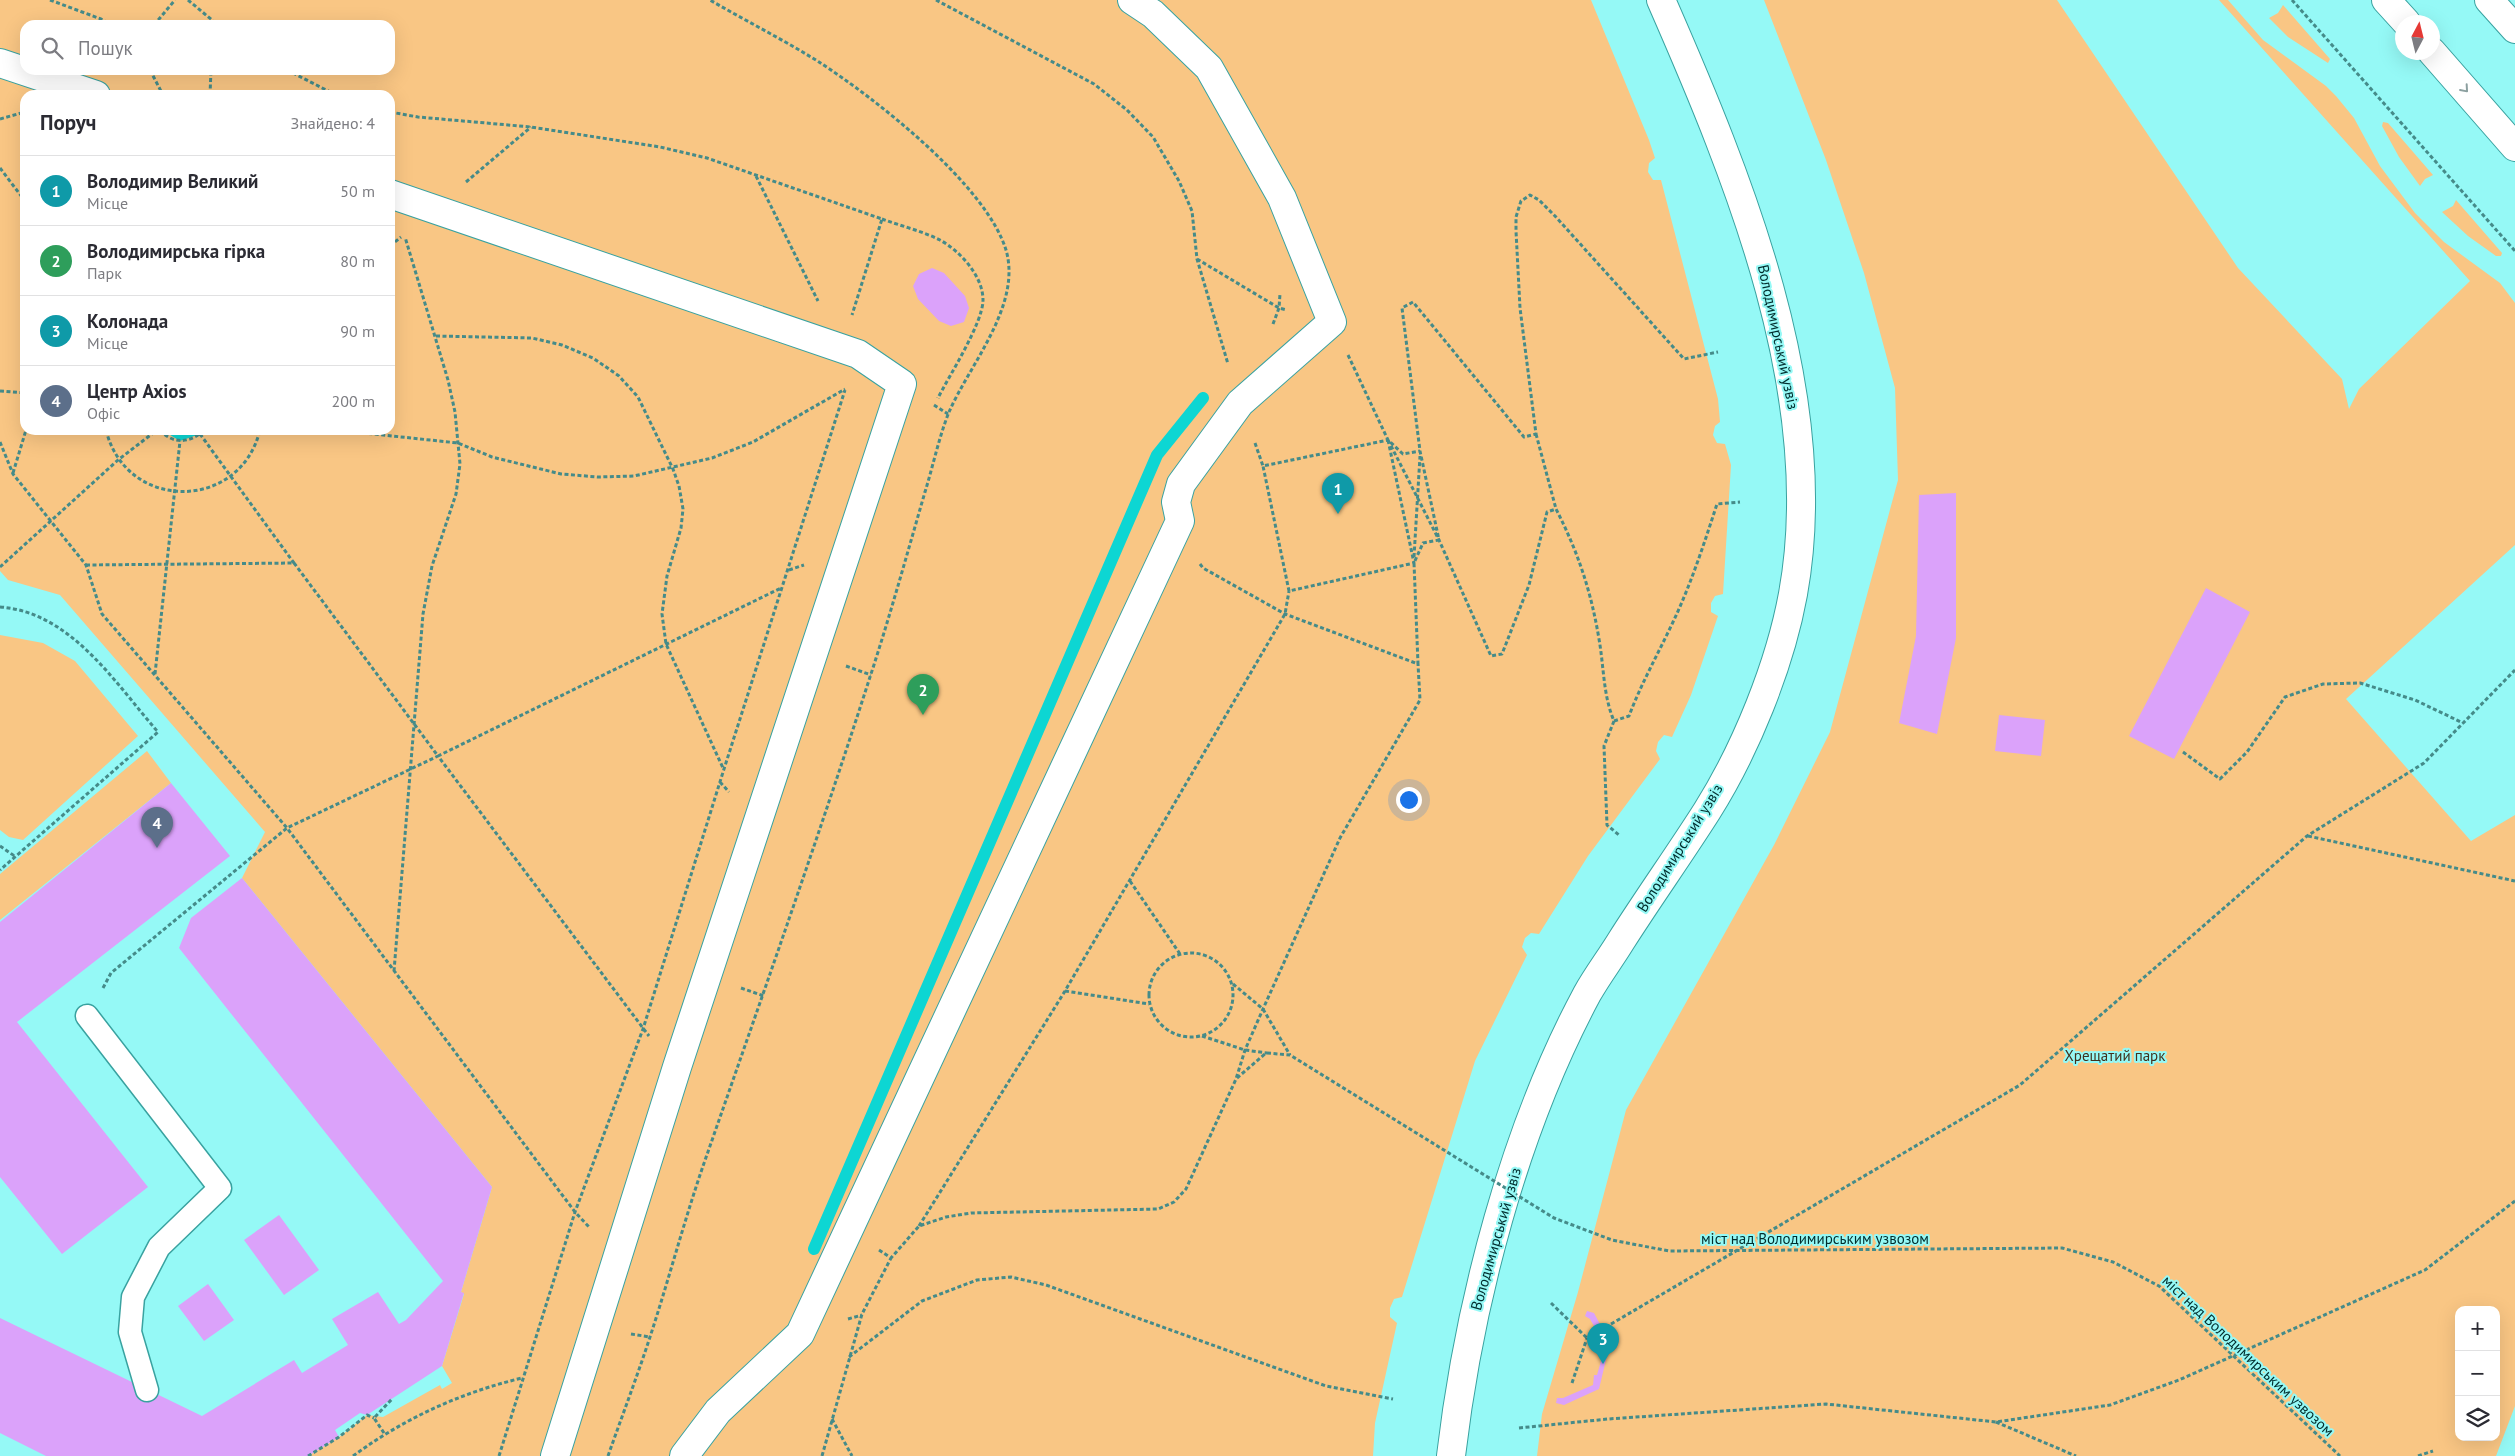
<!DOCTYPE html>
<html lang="uk">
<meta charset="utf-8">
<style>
body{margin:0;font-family:"PT Sans",sans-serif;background:#f7f7f7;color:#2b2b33}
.controls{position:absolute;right:15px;bottom:15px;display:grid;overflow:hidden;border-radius:10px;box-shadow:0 5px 20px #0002}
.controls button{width:45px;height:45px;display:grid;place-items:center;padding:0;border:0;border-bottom:1px solid #e1e1e2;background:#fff;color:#2b2b33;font:25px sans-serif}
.compass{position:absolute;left:2395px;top:15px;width:45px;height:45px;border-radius:50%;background:#fff;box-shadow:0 5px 20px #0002;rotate:7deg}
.you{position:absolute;left:1408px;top:799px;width:18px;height:18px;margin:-12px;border:4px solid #fff;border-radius:50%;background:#1a73e8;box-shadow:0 0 0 8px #1a73e833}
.badge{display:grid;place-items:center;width:32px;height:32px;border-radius:50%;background:#a20439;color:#fff;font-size:16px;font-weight:700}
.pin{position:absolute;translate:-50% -41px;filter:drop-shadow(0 1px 2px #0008)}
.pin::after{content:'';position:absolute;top:26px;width:18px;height:15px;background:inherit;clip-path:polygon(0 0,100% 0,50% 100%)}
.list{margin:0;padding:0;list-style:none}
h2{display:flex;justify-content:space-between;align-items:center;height:65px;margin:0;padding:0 20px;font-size:21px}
h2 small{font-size:16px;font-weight:400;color:#7c7c81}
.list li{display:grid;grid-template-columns:32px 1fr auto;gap:15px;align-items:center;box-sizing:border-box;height:70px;padding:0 20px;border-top:1px solid #e1e1e2}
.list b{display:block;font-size:19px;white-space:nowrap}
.list p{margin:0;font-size:16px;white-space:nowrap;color:#7c7c81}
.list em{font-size:16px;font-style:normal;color:#7c7c81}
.icon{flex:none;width:28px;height:28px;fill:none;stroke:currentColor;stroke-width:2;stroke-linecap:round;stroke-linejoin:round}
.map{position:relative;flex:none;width:2515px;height:1456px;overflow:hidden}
.search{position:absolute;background:#fff;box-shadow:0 5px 20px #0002;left:20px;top:20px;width:375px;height:55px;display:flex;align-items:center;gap:12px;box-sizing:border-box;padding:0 18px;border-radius:15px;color:#7c7c81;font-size:19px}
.panel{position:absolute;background:#fff;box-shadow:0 5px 20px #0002;left:20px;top:90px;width:375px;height:345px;border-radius:15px}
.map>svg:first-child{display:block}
.green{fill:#f9c684;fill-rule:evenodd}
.water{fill:#0dd6d3}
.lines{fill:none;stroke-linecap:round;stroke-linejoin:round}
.stream{stroke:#0dd6d3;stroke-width:12}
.building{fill:#dba2fa}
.service-casing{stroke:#39a2a0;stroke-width:25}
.pedestrian-casing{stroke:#39a2a0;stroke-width:30}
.primary-casing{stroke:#39a2a0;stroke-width:30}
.path{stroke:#458b89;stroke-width:3;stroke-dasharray:4 2.5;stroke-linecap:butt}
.service{stroke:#fff;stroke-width:22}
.pedestrian{stroke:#fff;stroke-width:28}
.primary{stroke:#fff;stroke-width:28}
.path-bridge{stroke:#458b89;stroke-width:3;stroke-dasharray:4 2.5;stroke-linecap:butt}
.oneway{stroke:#8ca0a0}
.labels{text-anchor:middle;stroke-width:4;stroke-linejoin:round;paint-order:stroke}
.street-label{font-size:15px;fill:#002d2d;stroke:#95f9f6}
.park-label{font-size:15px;fill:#41311d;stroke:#95f9f6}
</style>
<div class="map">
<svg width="2515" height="1456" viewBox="0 0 2515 1456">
<rect width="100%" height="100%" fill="#95f9f6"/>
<path class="green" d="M0,0H1591L1649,140L1655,158L1649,163L1648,172L1653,180H1661L1718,399L1720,422L1715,426L1713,435L1717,443L1725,444L1731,465L1723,594L1715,596L1711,603V612L1718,616L1691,695L1672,737L1664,735L1658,742L1656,751L1660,759L1588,856L1539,934L1531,933L1525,938L1522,947L1527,955L1475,1061L1402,1297L1394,1299L1390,1308V1317L1397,1323L1375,1423L1373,1456H308L339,1437L367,1415L383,1417L440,1385L442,1389L452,1383L442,1366L464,1294L461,1292L492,1187L242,878L265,832L60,595L8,580L0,571ZM25,25H390V70H25ZM25,95H390V430H25Z
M1764,0H2057L2238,268L2342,379L2349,409L2359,389L2470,281L2219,0H2228L2263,40L2326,86L2336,96L2354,118L2380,166L2415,213L2444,242L2500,283L2515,303V545L2346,699L2471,841L2515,815V1406L2496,1456H1537L1542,1414L1578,1292L1626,1110L1774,845L1830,732L1898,480L1895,388L1864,273L1826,160ZM2459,1310H2496V1437H2459Z
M2283,5L2330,59L2328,63L2288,37L2269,18L2278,13Z
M2383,122L2388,123L2433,175L2425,179L2420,186L2399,157L2382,126Z
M2456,200L2502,253L2501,256H2496L2468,236L2442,212L2453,206Z
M0,635L43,643L75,661L138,736L23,840L9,837L0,830Z
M147,751L171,783L0,920V874Z"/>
<path class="water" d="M162,430H202L200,434L180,441Z"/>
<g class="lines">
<path class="stream" d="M814,1249L1157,455L1203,398"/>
</g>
<path class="building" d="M932,268L944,273L965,296L969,308L964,322L951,326L939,321L918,299L913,286L919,274Z
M1956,493V638L1937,734L1899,723L1916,636L1919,495Z
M2206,588L2250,612L2174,759L2129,736Z
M1999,715L2045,720L2041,756L1995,751Z
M171,783L230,856L17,1022L148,1187L62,1254L0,1177V922Z
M242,878L492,1187L461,1292L464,1293L442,1366L367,1415L360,1413L335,1430L339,1437L308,1456H46L0,1433V1318L202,1416L294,1360L302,1373L348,1345L332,1319L378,1292L399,1324L406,1320L443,1281L179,948L191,918Z
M279,1215L319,1270L284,1295L244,1240Z
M208,1284L234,1320L204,1341L178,1306Z
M1587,1311L1594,1313L1610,1343L1599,1389L1564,1405L1556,1403L1557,1398H1563L1593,1385L1594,1375H1597L1603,1354L1598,1352L1601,1345L1604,1344L1590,1319L1585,1316Z"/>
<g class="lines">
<defs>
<path id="service" d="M87,1016L220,1188L159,1247L133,1297L130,1332L147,1390"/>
<path id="pedestrian" d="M0,63L96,95
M390,194L858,354L902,384L677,1067L555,1456
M684,1456L718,1411L800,1334L1180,521L1176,502L1181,484L1240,403L1332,322L1282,198L1209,68L1153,14L1132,0"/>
<path id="primary" d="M2386,0L2406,22
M2489,0L2515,29
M2432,52L2515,147
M1451,1456C1469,1303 1514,1130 1587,994C1597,976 1610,959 1621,941C1649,897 1679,855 1707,811C1746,749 1780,665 1793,594C1829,396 1739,178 1661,0"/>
</defs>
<use href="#service" class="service-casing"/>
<use href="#pedestrian" class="pedestrian-casing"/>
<use href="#primary" class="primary-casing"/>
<path class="path" d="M50,0L101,19L112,25
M188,0L218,25
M936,0L1094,84L1127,110L1153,137L1179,181L1192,211L1197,259L1228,364
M2292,0L2515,251
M154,25L175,0
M150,70L163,95
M287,70L336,95
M210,95L211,70
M390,112L418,117L531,127L660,147L707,158L882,219L852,315
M0,119L25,112
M0,168L25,201
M756,176L818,301
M466,182L531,127
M882,219C901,226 922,231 940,240C960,251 983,276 983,300C983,323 949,376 938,398
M390,246L401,237
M1197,259L1279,308L1287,310
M1273,324L1279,308L1280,294
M436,336L532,338L562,345L593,358L619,376L638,397L673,469L679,486L683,509L681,528L667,576L662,614L666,644L723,768
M1348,355L1388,440L1403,454L1420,451
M0,391L25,393
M934,405L948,414
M106,430C126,512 240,512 260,430
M160,430C173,445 191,443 204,430
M336,430L458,443L492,457L561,474L598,477L634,476L712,458L753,442L845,389
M200,434L294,563
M1536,434L1556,509
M1388,440L1439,540L1491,656L1502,654L1529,585L1547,512L1556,509C1578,552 1591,591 1599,639C1604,667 1603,695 1614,721L1629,716C1641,684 1658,654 1673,622C1691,584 1704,544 1717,504L1740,502
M1388,440L1414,563L1289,591L1263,466Z
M0,442L13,474L86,565L102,614L287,828L438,756L649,1036
M1255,443L1263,466
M13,473L26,430
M1414,557L1420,456
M1200,564L1203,568L1285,614L1418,664L1414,563L1423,543L1439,540L1420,451L1402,308L1413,302L1524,437L1536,434L1520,308L1516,231V217L1521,201L1530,195L1539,200L1555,216L1684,359L1718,352
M86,565L294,563L438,756L781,588
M0,567L118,460L157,430
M789,570L804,565
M0,607C71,612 115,683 158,732L0,870
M846,666L871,675
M155,674L180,441
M1614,721L1604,746L1607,825L1619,835
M2183,752L2220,779L2247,752L2285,697L2323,684L2360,683L2415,700L2463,723
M720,782L729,792
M2308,836L2515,881
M0,846L16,857
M1130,881L1180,954
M1149 995a42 42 0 1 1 84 0a42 42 0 1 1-84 0Z
M394,971L423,614L432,566L456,494L460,464L455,412L448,380L405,237
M1233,984L1263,1009L1290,1055
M103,988L111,973L287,828L575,1212L589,1227
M741,988L764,996
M1065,991L1149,1004
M1202,1036L1245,1050L1267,1053
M1237,1078L1266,1053
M919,1226L1065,991L1285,614L1289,591
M879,1250L891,1258L919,1226L946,1217L971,1213L1158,1209L1174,1202L1186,1189L1236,1079L1245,1050L1263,1009L1340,838L1420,700L1418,664
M1551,1303L1587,1338L2020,1085L2307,836L2424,763L2515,670
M848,1319L862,1315
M631,1334L650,1337
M849,1357L922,1301L977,1280L1011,1277L1046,1285L1326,1386L1393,1399
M1572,1383L1587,1338
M832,1419L852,1456
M1996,1422L2076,1456
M1519,1428L1608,1419L1826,1404L1996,1422L2110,1405L2179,1380L2425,1270L2515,1201
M384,1433L374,1418L392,1399
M308,1456L339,1437L367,1415L374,1418
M353,1456C405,1418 460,1393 522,1378
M499,1456L575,1212L643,1029L724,769L845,390
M608,1456C622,1416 637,1377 650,1337C668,1282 683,1225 702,1169C759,1005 817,842 870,677C890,616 907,554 925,492C933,466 939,437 949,412C970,364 1022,305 1006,250C986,185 876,99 819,62C784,40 746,21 710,0
M822,1456L862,1314L891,1258
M2418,1456L2433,1451"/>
<use href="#service" class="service"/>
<use href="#pedestrian" class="pedestrian"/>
<use href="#primary" class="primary"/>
<path class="path-bridge" d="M1267,1053L1290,1055L1554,1218L1612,1240L1669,1251L2062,1248L2113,1262L2159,1286L2340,1456"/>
</g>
<defs><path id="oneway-chevron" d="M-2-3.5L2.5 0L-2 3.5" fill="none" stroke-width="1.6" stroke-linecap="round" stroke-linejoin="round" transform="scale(1.25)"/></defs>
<use class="oneway" href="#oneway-chevron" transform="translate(2465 89) rotate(49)"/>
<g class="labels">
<g class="street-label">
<text transform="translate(1778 337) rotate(78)" y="5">Володимирський узвіз</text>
<text transform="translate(1680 848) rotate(-58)" y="5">Володимирський узвіз</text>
<text transform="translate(1496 1239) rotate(-74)" y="5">Володимирський узвіз</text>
<text x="1815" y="1244">міст над Володимирським узвозом</text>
<text transform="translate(2248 1356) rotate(43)" y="5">міст над Володимирським узвозом</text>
</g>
<g class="park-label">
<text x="2115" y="1061">Хрещатий парк</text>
</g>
</g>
</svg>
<div class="controls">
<button>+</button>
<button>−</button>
<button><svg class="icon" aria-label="layers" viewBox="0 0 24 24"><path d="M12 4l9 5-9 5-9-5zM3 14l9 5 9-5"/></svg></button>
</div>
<svg class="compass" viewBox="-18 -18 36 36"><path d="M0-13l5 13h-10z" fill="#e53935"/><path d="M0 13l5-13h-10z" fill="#7c7c81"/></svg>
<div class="you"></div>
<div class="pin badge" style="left:1338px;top:514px;background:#0f9aa8">1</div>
<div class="pin badge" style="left:923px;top:715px;background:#2e9e5b">2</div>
<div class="pin badge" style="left:1603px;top:1364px;background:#0f9aa8">3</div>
<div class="pin badge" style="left:157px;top:848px;background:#5c6f8a">4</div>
<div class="search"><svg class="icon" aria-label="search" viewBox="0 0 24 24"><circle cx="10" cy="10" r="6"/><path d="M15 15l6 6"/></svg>Пошук</div>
<section class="panel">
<h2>Поруч<small>Знайдено: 4</small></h2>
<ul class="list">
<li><span class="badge" style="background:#0f9aa8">1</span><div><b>Володимир Великий</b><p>Місце</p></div><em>50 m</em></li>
<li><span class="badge" style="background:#2e9e5b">2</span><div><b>Володимирська гірка</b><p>Парк</p></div><em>80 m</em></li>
<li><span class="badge" style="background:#0f9aa8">3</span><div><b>Колонада</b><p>Місце</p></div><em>90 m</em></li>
<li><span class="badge" style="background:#5c6f8a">4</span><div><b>Центр Axios</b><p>Офіс</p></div><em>200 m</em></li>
</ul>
</section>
</div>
